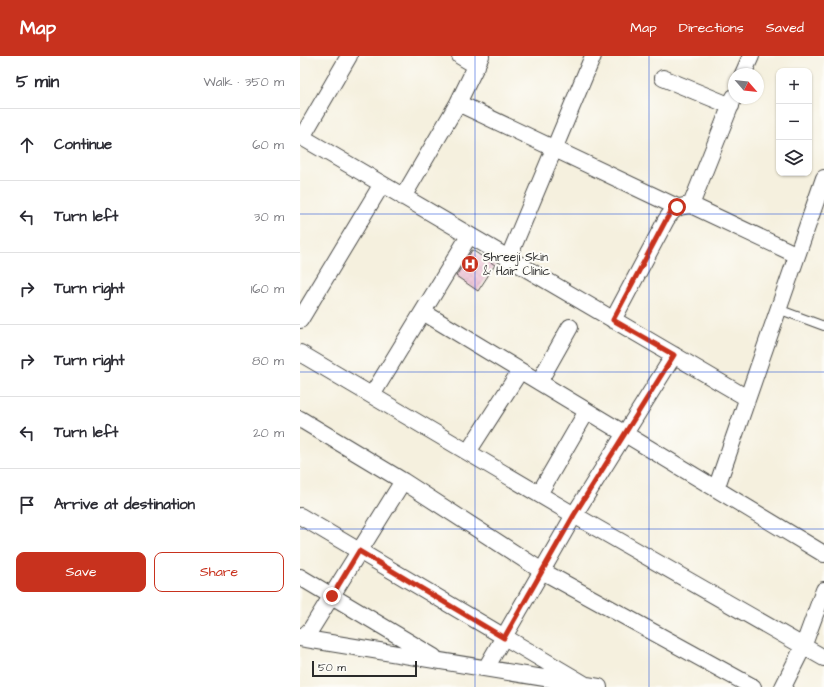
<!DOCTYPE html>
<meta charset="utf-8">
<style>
body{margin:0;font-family:"Architects Daughter",sans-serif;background:#f7f7f7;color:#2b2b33}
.controls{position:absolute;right:12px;top:12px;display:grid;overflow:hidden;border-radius:8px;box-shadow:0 1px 3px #0004}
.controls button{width:36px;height:36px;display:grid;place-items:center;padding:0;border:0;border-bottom:1px solid #e1e1e2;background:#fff;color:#2b2b33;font:20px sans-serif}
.compass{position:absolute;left:428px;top:12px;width:36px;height:36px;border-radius:50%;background:#fff;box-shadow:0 1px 3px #0004;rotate:118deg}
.scale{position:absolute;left:12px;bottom:10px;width:105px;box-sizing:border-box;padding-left:4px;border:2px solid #2b2b2b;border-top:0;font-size:11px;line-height:14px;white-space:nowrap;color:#2b2b2b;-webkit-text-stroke:3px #fdfcf7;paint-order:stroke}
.stop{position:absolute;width:12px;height:12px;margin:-9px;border:3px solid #c8321e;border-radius:50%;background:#fff}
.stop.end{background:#c8321e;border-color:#fff;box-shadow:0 1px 4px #0008}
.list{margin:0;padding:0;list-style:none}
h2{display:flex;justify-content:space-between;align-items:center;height:52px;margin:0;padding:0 16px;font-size:17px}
h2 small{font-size:13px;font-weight:400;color:#7c7c81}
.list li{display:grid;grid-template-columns:26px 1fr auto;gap:12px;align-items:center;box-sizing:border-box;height:72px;padding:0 16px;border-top:1px solid #e1e1e2}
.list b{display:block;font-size:15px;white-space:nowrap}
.list em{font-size:13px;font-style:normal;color:#7c7c81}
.actions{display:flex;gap:8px;padding:12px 16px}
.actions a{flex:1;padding:9px 0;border:1px solid #c8321e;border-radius:8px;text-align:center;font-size:14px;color:#c8321e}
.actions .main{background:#c8321e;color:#fff}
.icon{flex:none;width:22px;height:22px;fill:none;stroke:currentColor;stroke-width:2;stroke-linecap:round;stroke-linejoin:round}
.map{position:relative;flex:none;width:524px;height:631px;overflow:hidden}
header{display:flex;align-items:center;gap:24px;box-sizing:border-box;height:56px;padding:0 20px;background:#c8321e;color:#fff}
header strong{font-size:19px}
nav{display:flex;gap:22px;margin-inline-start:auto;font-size:14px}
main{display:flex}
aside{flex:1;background:#fff}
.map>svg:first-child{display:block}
.building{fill:url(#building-cross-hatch)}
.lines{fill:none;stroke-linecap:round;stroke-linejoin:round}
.service-casing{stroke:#494946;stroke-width:10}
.minor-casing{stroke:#494946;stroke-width:18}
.service{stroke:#fff;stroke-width:8}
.minor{stroke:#fff;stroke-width:16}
.route{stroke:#c8321e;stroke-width:5}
.grid{fill:none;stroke:#1d4ed8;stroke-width:1;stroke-opacity:0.55}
.labels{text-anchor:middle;stroke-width:4;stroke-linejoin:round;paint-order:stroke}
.poi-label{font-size:12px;fill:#2b2b2b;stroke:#fdfcf7;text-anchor:start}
</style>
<header>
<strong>Map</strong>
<nav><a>Map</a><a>Directions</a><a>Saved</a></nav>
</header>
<main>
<aside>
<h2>5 min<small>Walk · 350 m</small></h2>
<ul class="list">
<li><svg class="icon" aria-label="ahead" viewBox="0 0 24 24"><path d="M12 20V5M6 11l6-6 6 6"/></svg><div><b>Continue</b></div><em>60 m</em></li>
<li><svg class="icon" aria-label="left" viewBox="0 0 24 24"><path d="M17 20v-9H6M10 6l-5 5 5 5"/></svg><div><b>Turn left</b></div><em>30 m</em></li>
<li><svg class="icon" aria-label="right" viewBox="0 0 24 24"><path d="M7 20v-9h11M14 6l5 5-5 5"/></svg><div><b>Turn right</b></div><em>160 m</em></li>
<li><svg class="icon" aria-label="right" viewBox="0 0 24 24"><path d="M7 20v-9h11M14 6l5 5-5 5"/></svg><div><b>Turn right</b></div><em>80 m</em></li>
<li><svg class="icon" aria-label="left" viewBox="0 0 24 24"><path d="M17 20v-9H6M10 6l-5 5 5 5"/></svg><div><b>Turn left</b></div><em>20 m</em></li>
<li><svg class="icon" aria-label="arrive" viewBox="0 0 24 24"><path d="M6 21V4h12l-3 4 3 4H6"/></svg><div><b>Arrive at destination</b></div></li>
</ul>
<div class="actions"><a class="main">Save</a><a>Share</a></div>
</aside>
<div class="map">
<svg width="524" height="631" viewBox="0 0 524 631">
<defs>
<pattern id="building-cross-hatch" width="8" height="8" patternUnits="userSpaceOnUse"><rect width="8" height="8" fill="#e4a2c4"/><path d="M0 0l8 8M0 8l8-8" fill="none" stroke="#b9849f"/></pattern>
</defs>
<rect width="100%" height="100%" fill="#fdfcf7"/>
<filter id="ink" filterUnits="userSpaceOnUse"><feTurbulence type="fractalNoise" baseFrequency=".025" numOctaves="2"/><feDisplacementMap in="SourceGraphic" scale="8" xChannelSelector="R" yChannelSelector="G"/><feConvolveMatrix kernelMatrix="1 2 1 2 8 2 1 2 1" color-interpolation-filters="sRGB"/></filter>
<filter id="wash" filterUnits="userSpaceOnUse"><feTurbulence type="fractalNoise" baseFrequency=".012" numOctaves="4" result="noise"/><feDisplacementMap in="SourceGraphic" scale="16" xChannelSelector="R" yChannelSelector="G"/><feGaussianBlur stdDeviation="0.9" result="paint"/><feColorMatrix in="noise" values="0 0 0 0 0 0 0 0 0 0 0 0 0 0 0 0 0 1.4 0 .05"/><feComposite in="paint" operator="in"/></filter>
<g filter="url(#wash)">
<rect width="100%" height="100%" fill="#f5f0de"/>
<g id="blocks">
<path class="building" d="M172,194L195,209L178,235L156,220Z"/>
</g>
</g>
<g filter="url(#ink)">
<use href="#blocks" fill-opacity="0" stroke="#494946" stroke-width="1"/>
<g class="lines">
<defs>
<path id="service" d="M478,253L524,270"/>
<path id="minor" d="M160,0L177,10
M443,18L451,0
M363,22L431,50
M158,47L377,151
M0,80L447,342
M2,81L49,0
M103,141L158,47L181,0
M391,149L434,41
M208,203L293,0
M123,256L524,498
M0,264L82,128
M313,264L366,164C373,153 378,150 391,149L497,199
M0,297L274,459L524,602
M239,326L270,271
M72,339L169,180
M0,363L103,425L242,515L453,631
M168,396L220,315
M416,433L524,122
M239,438L287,355
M0,460L284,628
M0,521L134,601
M0,580L5,579L11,573L103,425
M0,582L299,631
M186,612L274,459L374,299
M483,631L503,591L524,534"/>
</defs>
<use href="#service" class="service-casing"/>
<use href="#minor" class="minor-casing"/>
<use href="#service" class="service"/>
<use href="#minor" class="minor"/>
</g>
</g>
<g class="lines" filter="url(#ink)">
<path class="route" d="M32,540L59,495L204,582L274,459L374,299L313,264L366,164L372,154L377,151"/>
</g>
<path class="grid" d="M175,0V631M349,0V631M0,158H524M0,316H524M0,473H524"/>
<defs>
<symbol id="hospital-disc" viewBox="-11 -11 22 22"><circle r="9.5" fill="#c8321e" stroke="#fdfcf7"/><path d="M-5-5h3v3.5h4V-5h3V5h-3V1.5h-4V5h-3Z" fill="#fff"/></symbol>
</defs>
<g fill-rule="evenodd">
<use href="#hospital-disc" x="160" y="198" width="20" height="20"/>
</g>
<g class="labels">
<g class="poi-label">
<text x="183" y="205">Shreeji Skin<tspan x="183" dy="14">&amp; Hair Clinic</tspan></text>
</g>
</g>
</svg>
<div class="controls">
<button>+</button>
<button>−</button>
<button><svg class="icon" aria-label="layers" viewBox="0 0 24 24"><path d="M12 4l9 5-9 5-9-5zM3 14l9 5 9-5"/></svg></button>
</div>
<svg class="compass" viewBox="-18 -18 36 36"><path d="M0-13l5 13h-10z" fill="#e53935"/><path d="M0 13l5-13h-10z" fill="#7c7c81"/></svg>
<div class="scale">50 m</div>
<div class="stop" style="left:377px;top:151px"></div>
<div class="stop end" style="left:32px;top:540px"></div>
</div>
</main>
